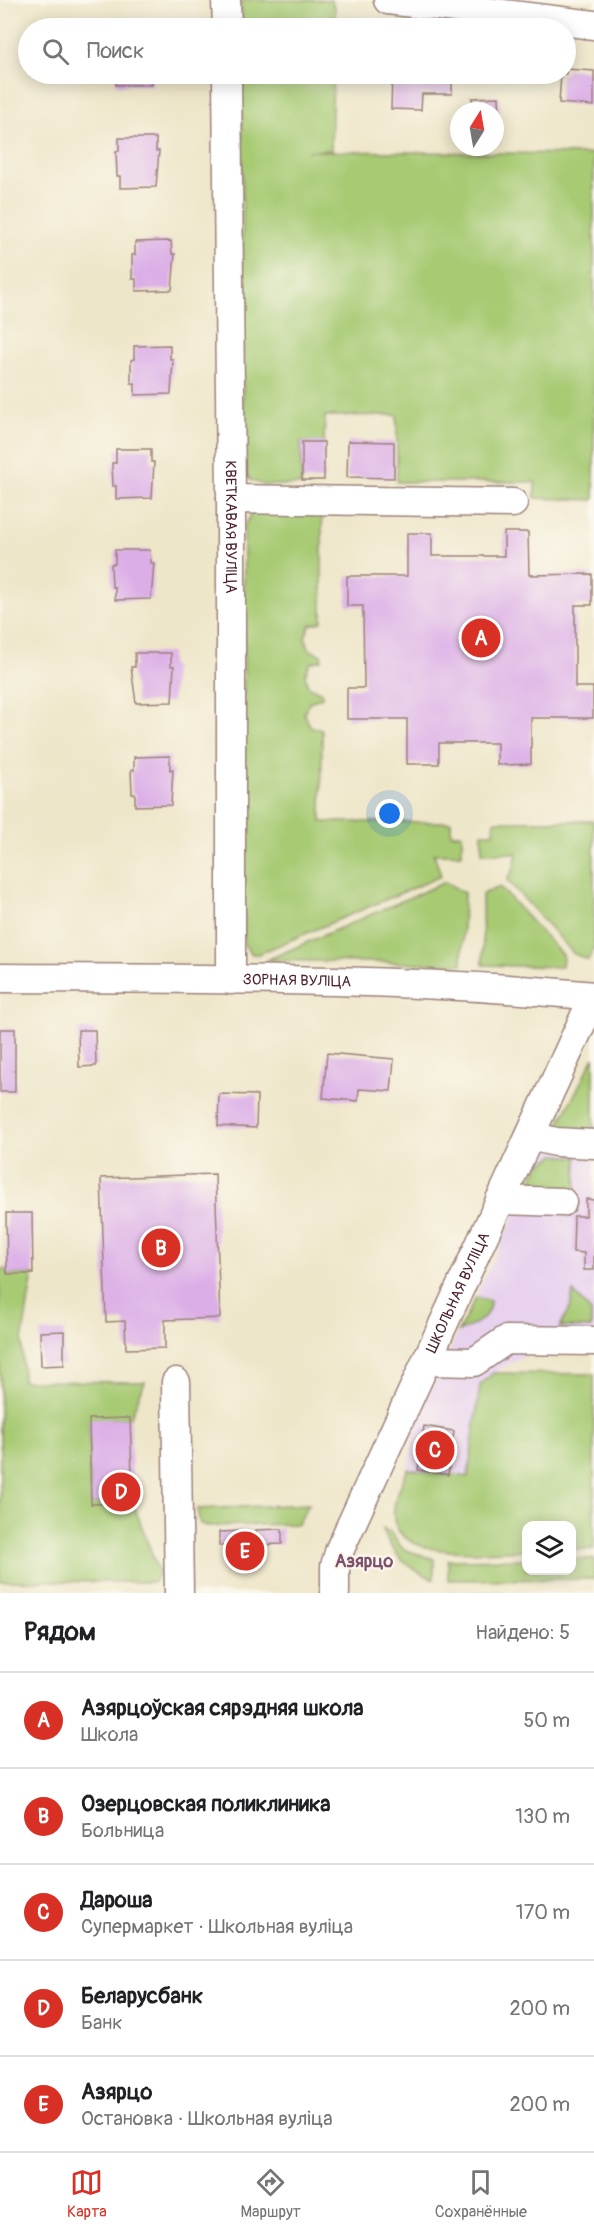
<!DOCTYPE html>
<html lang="ru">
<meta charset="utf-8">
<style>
body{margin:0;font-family:Pangolin,sans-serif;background:#f6f6f6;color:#202124}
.controls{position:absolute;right:18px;bottom:18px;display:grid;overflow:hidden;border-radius:12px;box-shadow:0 3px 15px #0003}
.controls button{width:54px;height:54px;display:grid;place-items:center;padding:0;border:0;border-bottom:2px solid #e0e0e0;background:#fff;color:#202124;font:30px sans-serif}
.compass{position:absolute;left:450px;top:102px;width:54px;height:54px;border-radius:50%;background:#fff;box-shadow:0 3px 15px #0003;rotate:11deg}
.you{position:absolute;left:390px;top:814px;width:21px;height:21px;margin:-15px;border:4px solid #fff;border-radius:50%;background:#1a73e8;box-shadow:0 0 0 9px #1a73e833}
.badge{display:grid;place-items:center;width:39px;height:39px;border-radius:50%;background:#d93025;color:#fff;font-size:20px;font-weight:700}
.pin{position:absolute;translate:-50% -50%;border:3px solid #fff;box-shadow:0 2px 6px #0006}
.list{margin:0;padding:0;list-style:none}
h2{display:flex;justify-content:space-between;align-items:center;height:78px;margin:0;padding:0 24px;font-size:26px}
h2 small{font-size:20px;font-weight:400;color:#757577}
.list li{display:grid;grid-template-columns:39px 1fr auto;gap:18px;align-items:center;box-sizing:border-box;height:96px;padding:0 24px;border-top:2px solid #e0e0e0}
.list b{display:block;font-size:22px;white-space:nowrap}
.list p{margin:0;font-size:20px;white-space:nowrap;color:#757577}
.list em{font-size:20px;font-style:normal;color:#757577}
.icon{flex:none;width:33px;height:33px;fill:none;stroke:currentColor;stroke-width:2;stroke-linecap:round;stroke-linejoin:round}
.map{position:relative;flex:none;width:594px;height:1593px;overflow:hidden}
.search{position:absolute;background:#fff;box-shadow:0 3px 15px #0003;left:18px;right:18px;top:18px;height:66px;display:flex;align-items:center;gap:15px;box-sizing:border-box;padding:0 21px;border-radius:33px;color:#757577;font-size:22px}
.sheet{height:558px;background:#fff}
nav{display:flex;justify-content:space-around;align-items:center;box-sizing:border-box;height:84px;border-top:2px solid #e0e0e0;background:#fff;font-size:16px;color:#757577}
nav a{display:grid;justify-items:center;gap:3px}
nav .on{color:#d93025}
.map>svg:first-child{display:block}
.built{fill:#e8d2ee}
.green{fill:#a7ca73;stroke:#78744f;stroke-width:1.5}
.building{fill:#dbaee7}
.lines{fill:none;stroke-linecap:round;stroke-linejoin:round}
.minor-casing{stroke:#9c827a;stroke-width:31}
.minor{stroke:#fff;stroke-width:28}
.labels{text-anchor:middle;stroke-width:4.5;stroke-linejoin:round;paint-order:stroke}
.street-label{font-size:15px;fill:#4a1f2b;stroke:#fbf7ec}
.quarter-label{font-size:18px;font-weight:bold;fill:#7d516d;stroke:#fbf7ec}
</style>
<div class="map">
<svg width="594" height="1593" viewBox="0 0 594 1593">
<rect width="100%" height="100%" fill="#fbf7ec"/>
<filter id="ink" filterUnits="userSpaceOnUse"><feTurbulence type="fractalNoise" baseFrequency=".0167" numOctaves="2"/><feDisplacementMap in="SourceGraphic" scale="12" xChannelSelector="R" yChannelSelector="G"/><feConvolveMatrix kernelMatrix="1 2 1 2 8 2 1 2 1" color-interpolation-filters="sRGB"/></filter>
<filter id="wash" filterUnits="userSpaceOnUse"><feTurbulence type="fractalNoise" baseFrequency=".008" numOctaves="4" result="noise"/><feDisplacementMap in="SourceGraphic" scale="24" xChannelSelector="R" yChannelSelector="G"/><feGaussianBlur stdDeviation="1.35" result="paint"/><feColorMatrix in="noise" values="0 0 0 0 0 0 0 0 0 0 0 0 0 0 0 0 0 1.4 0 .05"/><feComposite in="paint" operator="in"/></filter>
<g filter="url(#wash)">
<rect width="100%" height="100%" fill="#eee6c9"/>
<path class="built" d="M556,1130L594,1131V1352L532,1351L493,1373L480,1385L468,1477L408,1469L416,1420Z"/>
<path class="green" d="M241,0H331L335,9L334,28H242Z
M242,74H333L331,150L307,151L594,154V500L535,498V482H397V415L325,416L324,443L301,442V485H264L250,480L243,468Z
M322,512V622L310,625L305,637L310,650L321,655L322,660L310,663L305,675L308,686L322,693V697L310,702L304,713L310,726L322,730L321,822H451V834H462V854H434L441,876L258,954H252L244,945V527L252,513Z
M494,821H594V947L588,960L574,954L507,880L514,868L517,853H482V833H494Z
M445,882L464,893L462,964L267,960Z
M500,887L563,956L562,967L483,965L482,894Z
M594,1057V1131L556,1130Z
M555,1155L577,1157L576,1195L524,1194L539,1165Z
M0,1269H7V1274H33L22,1341L23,1381L145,1382L130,1418L89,1420L91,1504L133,1503L159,1573L154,1582L0,1581Z
M573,1292L591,1312V1328L560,1327L571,1305Z
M476,1297L490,1301C490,1319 473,1326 458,1332Z
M493,1373L594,1374V1549H572V1526H526V1550C493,1550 386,1565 394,1508C395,1495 403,1481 408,1469L468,1477L480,1385Z
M309,1504L298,1524L207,1526L200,1524L197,1509Z
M383,1529L390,1532L403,1549L434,1559V1579C408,1569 392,1555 383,1529Z
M526,1559V1570H572V1559H594V1579L448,1580V1560Z"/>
<g id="blocks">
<path class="building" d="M566,69L594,71V106L559,103L561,74H566Z
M116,74H152V85H116Z
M392,74H452V94H422L421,110L391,109Z
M499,97L501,142H495V111H473L472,98Z
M119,138H156V151H159L156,187L120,188V176H117L116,152L119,151Z
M171,241L172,254H175L172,290L136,291V279H132V255H135V242Z
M170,345V359H173L171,394L135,395V383H131V360L134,359V346Z
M348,441L394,442V478L347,477Z
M302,442H324V480H302Z
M116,449H151V462H154L152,498L116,499V486H113L112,463H116Z
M504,532H528L529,575L592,574V605H575V687H593V718H531V764L497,765V743H439V764H407V719H347V688H364L363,606H347V576H407V533H432V556H504Z
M115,550H150L151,563H154L151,599L115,600V587H112L111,564H115Z
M135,653H171V666H174L172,702L136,703L131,667H135Z
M170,756V770L173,769L171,805L135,806V794H132L131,770H134V757Z
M0,1029H15V1092H0Z
M78,1030H95L96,1066L79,1067Z
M327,1053L394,1059L391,1091L359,1089L358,1101L323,1098Z
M219,1094L257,1095L256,1128L218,1126Z
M215,1174L220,1318L165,1320V1348L126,1349L125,1321L106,1322L101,1178Z
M586,1199L594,1200V1270H584V1253L573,1252L574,1216H586Z
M6,1213H32L33,1274H7Z
M64,1331V1365L41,1366L40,1332Z
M130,1418L133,1503L91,1504L89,1419Z
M424,1426L454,1431L448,1475L418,1470Z
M282,1529V1544L257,1545L256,1530Z
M244,1531L245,1545L219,1546V1532Z"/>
</g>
</g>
<g filter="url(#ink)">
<use href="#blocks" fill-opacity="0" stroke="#9c827a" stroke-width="1.5"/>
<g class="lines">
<defs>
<g id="minor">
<path d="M226,0L227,28"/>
<path d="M388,0L594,25"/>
<path id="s1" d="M227,74L231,499V980"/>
<path d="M231,499L513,503"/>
<path id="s2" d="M0,978C198,979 397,977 594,996"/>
<path d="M530,1136L556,1142L594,1144"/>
<path d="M500,1200L562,1202"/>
<path d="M427,1361L474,1362L506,1340L594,1341"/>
<path d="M176,1382L179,1593"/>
<path id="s3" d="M335,1593V1566L340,1549L594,996"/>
</g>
</defs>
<use href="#minor" class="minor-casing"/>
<use href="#minor" class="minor"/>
</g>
</g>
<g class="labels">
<g class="street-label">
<text dy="5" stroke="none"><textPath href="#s1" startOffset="453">КВЕТКАВАЯ ВУЛІЦА</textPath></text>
<text dy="5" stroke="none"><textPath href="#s2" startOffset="297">ЗОРНАЯ ВУЛІЦА</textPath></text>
<text dy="5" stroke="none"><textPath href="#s3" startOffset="327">ШКОЛЬНАЯ ВУЛІЦА</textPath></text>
</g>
<g class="quarter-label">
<text x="364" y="1567">Азярцо</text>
</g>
</g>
</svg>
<div class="controls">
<button><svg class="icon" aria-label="layers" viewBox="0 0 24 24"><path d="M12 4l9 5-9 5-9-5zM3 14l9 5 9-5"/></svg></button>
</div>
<svg class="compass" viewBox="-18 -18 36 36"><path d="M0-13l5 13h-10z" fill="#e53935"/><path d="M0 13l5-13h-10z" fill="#757577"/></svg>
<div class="you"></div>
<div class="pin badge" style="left:481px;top:638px">A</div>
<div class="pin badge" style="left:161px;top:1248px">B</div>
<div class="pin badge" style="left:435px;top:1450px">C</div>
<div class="pin badge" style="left:121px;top:1492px">D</div>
<div class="pin badge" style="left:245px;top:1551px">E</div>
<div class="search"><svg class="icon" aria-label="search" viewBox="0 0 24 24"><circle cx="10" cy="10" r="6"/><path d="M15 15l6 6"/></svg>Поиск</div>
</div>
<section class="sheet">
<h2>Рядом<small>Найдено: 5</small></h2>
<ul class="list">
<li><span class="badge">A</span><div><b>Азярцоўская сярэдняя школа</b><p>Школа</p></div><em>50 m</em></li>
<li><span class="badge">B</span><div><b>Озерцовская поликлиника</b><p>Больница</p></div><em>130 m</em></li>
<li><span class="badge">C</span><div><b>Дароша</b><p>Супермаркет · Школьная вуліца</p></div><em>170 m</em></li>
<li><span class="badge">D</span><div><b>Беларусбанк</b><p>Банк</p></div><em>200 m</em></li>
<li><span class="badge">E</span><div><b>Азярцо</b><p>Остановка · Школьная вуліца</p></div><em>200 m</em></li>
</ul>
</section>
<nav>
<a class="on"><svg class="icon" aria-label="map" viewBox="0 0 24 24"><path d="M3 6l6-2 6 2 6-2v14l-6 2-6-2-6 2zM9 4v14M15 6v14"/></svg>Карта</a>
<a><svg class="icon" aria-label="directions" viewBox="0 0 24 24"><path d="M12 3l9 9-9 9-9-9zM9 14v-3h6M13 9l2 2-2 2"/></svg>Маршрут</a>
<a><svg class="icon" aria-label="saved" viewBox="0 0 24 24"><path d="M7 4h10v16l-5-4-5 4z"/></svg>Сохранённые</a>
</nav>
